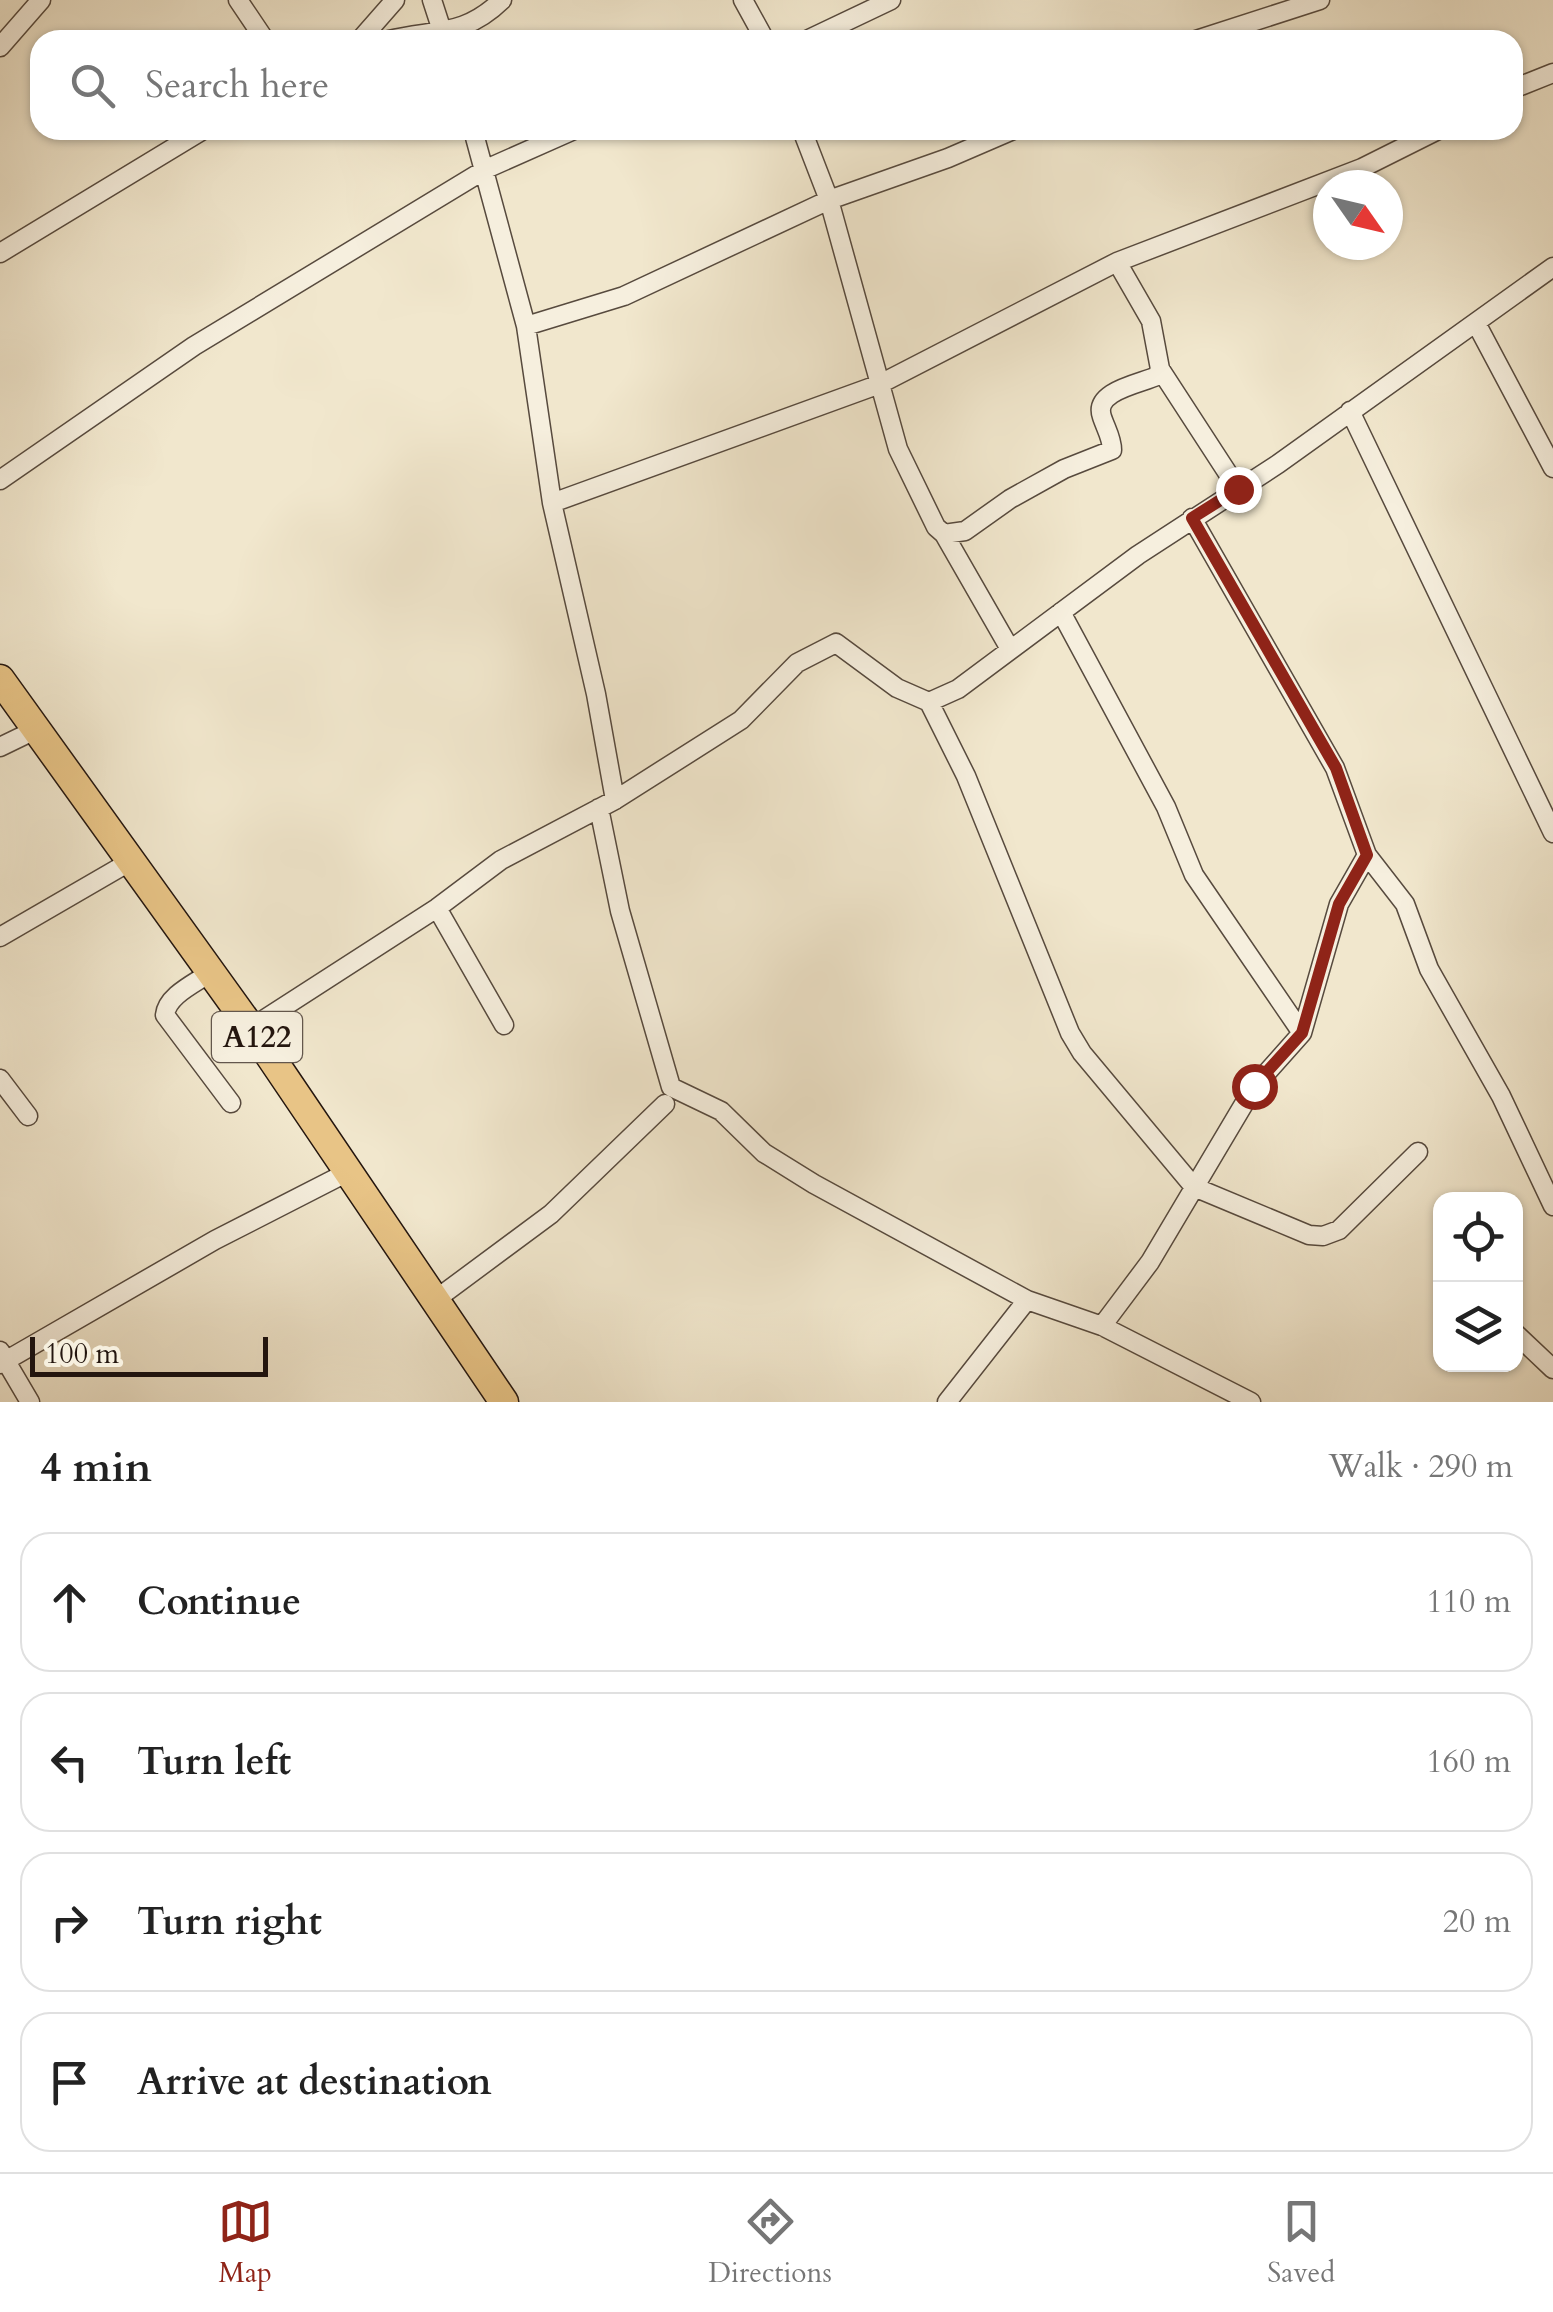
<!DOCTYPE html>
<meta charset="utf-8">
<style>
body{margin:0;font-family:Cardo,serif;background:#f6f6f6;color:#222}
.controls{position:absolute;right:30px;bottom:30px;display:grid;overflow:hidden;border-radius:20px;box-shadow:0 2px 8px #0004}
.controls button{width:90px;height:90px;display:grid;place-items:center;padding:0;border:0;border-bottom:2px solid #e0e0e0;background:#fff;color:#222;font:50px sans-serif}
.compass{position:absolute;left:1313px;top:170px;width:90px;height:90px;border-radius:50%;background:#fff;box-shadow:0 2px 8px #0004;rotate:124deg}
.scale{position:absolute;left:30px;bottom:25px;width:238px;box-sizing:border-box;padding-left:10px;border:5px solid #24160f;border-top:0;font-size:28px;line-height:35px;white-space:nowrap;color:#24160f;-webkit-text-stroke:8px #f6efde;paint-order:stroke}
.stop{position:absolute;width:30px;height:30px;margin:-22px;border:8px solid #8f2418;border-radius:50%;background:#fff}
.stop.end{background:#8f2418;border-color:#fff;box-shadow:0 2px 10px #0008}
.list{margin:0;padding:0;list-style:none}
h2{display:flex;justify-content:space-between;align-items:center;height:130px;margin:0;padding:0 40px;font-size:42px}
h2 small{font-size:32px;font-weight:400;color:#767676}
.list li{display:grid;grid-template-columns:65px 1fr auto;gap:30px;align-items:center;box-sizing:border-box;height:140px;margin:0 20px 20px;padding:0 20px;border:2px solid #e0e0e0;border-radius:30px}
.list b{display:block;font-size:38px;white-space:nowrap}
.list em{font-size:32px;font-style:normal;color:#767676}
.icon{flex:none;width:55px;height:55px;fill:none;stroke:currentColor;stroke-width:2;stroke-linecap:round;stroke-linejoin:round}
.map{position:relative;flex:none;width:1553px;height:1402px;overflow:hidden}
.search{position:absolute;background:#fff;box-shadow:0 2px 8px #0004;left:30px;right:30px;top:30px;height:110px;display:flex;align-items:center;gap:25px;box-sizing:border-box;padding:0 35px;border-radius:30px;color:#767676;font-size:38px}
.sheet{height:770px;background:#fff}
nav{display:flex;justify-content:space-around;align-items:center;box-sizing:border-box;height:140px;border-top:2px solid #e0e0e0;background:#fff;font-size:28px;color:#767676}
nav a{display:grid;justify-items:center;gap:5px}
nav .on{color:#8f2418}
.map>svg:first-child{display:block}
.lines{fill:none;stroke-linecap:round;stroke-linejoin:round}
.minor-casing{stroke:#574a3e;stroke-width:21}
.highway-casing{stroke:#24160f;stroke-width:31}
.minor{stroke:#f6efde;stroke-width:18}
.highway{stroke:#e8c486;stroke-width:28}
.route{stroke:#8f2418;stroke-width:12}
.labels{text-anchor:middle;stroke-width:8;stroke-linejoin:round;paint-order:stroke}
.shield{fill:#f6efde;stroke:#63574d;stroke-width:2.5}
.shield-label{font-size:30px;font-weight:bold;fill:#24160f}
</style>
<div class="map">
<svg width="1553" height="1402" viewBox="0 0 1553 1402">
<rect width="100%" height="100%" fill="#f1e7cd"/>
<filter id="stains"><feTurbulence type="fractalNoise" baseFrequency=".002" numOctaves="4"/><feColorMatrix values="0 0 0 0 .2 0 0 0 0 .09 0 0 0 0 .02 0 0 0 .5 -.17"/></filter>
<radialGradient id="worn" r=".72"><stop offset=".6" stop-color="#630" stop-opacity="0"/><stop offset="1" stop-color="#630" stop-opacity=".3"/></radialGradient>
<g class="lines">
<defs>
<path id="minor" d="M238,0L265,40
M432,0L445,40
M743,0L765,40
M360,40L395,0
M389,40C435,29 464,37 502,0
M807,40L891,0
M1196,40L1320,0
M0,47L41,0
M1513,89L1553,73
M473,130L526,326L552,503L596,694L615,800
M802,130L829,200L898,449L936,527L944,534L965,531L1010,499L1064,469L1112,450C1112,438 1106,429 1102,417C1093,391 1139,384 1157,376L1160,369L1151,321L1117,262
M0,253L203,130
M1476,323L1553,468
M526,326L624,296L829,200L948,158L1013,130
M1160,369L1238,489
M1350,411L1553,833
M0,480L194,346L486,169L574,130
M552,503L880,384L1117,262L1362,168L1438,130
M944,534L1010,649
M1061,612L1166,807L1194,875L1302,1033L1339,904L1367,855L1335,768L1192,518
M929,702L966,776L1070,1033L1082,1053L1194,1187L1309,1235L1323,1236L1339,1230L1418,1152
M0,747L35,730
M599,808L620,911L671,1087L721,1111L764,1153L814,1184L1027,1300L947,1402
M1367,855L1405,904L1429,969L1501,1096L1553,1206
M437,908L504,1025
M0,937L131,861
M211,972C196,983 167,995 165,1015L231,1103
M251,1028L437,908L501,860L615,800L741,720L797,663L836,643L897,688L929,702L958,689L1138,555L1278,464L1553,267
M0,1079L28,1116
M435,1300L551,1214L665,1104
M1027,1300L1102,1326L1251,1402
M1102,1326L1150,1262L1254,1087L1302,1033
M1516,1334L1553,1369
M0,1351L30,1402
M0,1364L215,1240L348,1172"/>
<path id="highway" d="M0,679L251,1028L504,1402"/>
</defs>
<use href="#minor" class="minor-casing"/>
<use href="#highway" class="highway-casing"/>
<use href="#minor" class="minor"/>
<use href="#highway" class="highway"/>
</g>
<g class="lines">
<path class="route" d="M1238,489L1192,518L1336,768L1367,855L1339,904L1302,1033L1254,1086"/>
</g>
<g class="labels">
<rect class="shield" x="212" y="1012" width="90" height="50" rx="8"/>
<g class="shield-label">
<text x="257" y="1047">A122</text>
</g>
</g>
<rect width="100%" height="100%" filter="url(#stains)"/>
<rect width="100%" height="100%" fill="url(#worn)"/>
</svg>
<div class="controls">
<button><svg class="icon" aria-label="locate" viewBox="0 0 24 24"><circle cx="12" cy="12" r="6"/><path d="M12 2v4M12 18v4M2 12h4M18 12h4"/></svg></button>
<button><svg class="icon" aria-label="layers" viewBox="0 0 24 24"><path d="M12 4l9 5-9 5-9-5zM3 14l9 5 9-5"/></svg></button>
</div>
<svg class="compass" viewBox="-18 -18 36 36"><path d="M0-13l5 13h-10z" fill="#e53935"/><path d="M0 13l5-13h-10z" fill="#767676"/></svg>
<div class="scale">100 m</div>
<div class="stop" style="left:1254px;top:1086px"></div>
<div class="stop end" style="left:1238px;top:489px"></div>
<div class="search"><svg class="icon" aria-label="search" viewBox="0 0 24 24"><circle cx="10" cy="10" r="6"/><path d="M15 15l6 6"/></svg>Search here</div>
</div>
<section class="sheet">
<h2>4 min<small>Walk · 290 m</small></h2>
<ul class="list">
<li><svg class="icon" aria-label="ahead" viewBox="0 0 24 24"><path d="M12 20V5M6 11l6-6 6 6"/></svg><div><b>Continue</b></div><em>110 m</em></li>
<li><svg class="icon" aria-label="left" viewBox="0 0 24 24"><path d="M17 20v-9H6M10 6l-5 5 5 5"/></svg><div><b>Turn left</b></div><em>160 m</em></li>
<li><svg class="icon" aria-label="right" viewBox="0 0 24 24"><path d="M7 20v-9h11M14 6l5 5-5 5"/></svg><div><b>Turn right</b></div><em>20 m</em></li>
<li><svg class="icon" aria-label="arrive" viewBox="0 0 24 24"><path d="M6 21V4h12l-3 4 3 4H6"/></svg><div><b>Arrive at destination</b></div></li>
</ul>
</section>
<nav>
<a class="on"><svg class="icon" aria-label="map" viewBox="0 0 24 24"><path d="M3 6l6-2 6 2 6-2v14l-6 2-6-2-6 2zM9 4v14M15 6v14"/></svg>Map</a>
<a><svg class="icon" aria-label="directions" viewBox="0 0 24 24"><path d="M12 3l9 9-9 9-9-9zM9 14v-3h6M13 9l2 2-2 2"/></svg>Directions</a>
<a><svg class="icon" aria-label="saved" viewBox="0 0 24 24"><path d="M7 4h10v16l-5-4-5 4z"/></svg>Saved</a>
</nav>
